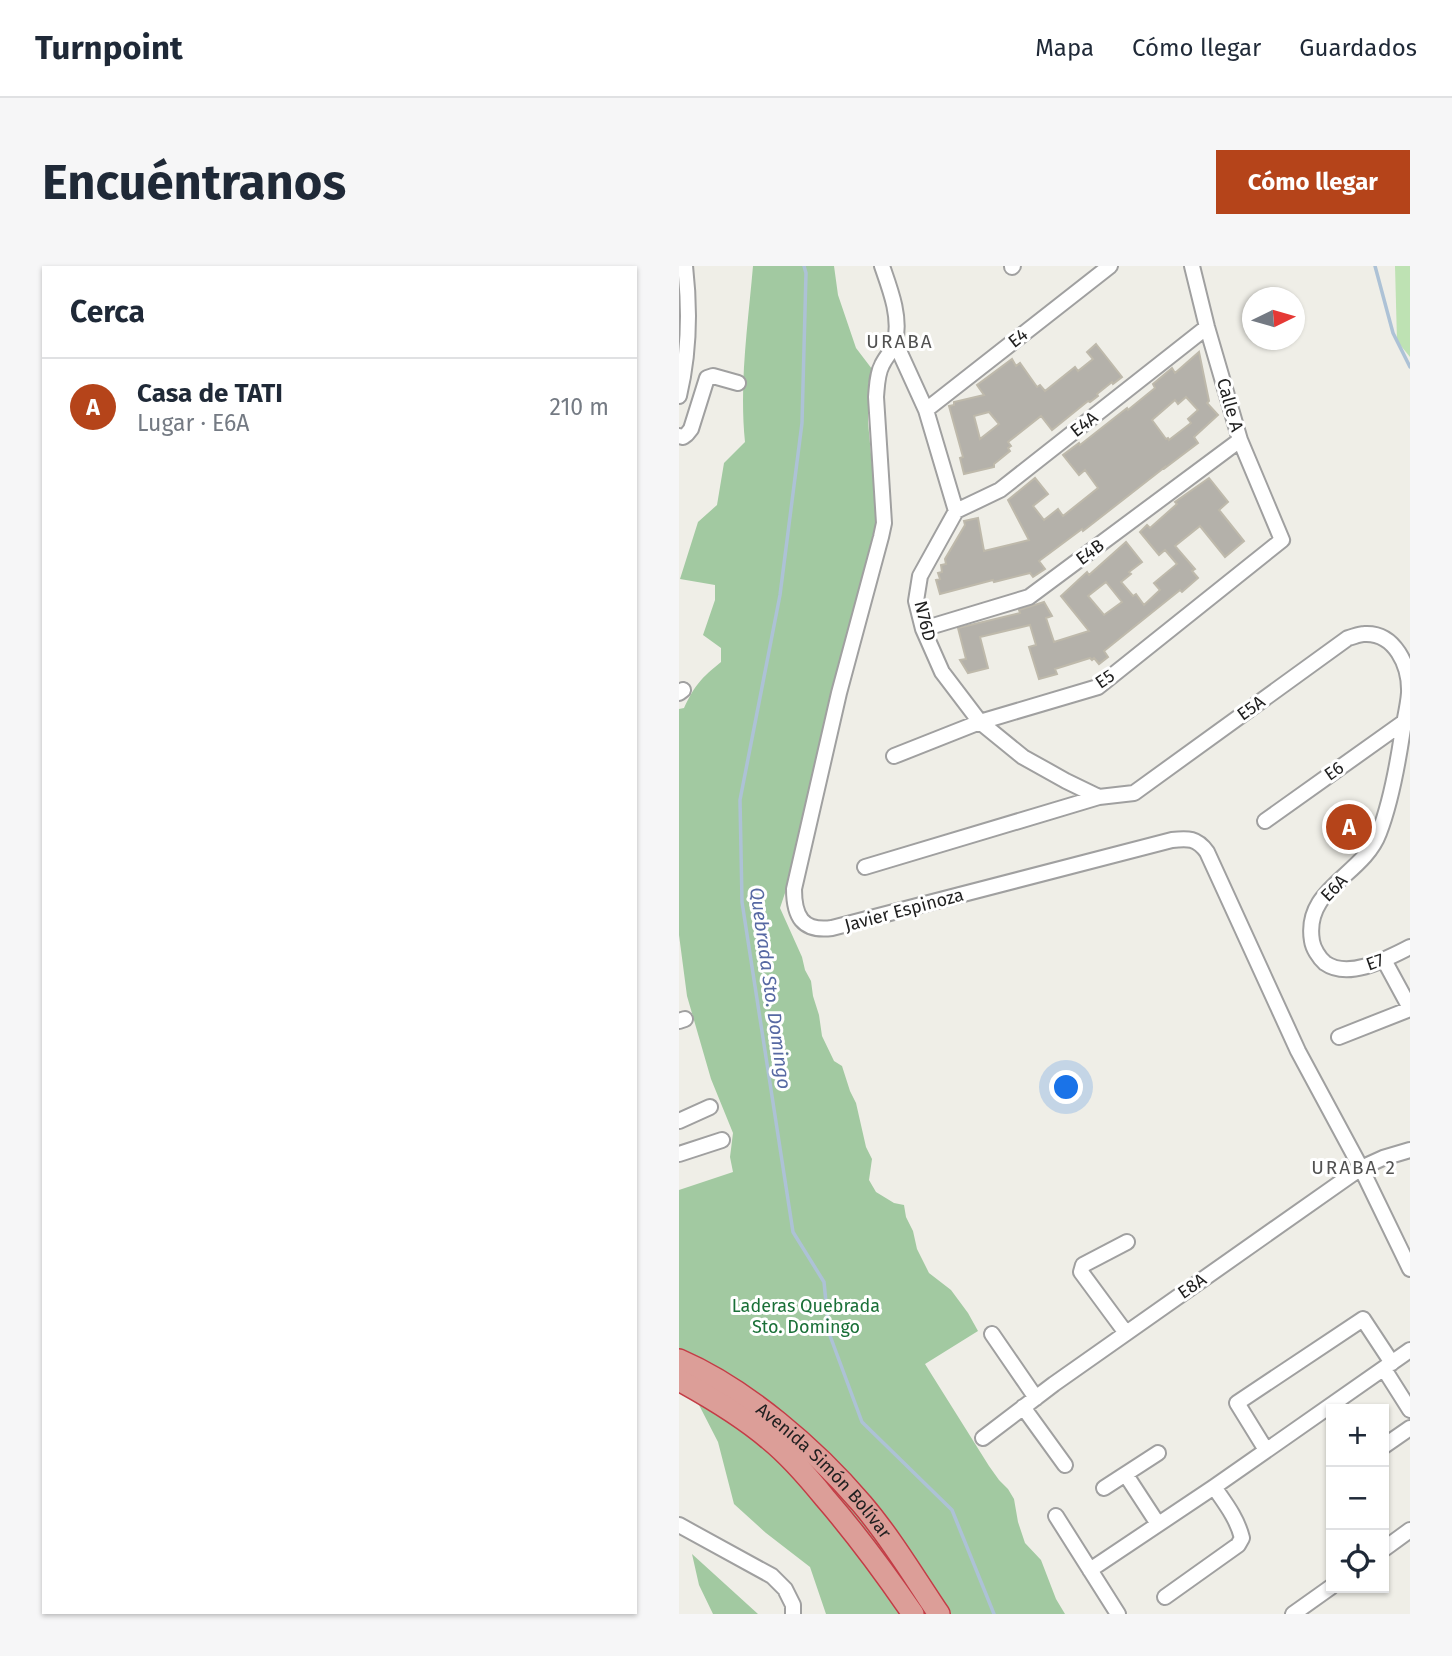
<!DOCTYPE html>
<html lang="es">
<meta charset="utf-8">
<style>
body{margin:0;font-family:"Fira Sans",sans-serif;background:#f6f6f7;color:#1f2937}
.controls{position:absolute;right:21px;bottom:21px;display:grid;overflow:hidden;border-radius:0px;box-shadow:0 2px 5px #0004}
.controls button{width:63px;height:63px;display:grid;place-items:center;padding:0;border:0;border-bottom:2px solid #e0e1e3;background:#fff;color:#1f2937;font:35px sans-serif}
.compass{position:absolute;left:563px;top:21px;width:63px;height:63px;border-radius:50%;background:#fff;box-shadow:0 2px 5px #0004;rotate:85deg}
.you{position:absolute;left:388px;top:822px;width:24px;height:24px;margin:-18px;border:5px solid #fff;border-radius:50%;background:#1a73e8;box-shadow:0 0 0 10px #1a73e833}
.badge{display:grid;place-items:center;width:46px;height:46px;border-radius:50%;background:#b5441a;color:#fff;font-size:23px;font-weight:700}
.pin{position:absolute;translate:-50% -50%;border:4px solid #fff;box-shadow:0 2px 7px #0006}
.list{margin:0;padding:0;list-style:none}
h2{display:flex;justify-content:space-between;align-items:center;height:91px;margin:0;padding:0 28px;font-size:30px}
h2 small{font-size:23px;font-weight:400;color:#747a83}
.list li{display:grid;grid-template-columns:46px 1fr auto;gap:21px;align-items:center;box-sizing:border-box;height:98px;padding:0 28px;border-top:2px solid #e0e1e3}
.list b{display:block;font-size:26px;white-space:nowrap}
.list p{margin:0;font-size:23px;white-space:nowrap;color:#747a83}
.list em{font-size:23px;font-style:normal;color:#747a83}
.icon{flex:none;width:38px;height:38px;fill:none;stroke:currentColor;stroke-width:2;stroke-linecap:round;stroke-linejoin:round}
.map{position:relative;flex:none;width:731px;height:1348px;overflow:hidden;border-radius:0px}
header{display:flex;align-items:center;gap:42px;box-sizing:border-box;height:98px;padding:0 35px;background:#fff;border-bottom:2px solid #e0e1e3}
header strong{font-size:33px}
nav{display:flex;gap:38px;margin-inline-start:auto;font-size:24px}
.intro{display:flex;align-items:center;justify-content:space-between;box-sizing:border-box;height:168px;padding:0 42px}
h1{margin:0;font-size:49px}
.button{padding:18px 32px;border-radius:0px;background:#b5441a;color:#fff;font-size:24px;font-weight:700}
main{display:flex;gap:42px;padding:0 42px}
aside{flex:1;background:#fff;border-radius:0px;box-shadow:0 2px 5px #0004}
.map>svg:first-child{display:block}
.grass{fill:#bee2b3}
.forest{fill:#a2c9a1}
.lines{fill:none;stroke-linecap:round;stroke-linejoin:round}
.stream{stroke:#adc2d6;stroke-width:3.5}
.building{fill:#b4b1aa;stroke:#beb9ab;stroke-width:2;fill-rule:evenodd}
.minor-casing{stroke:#a0a0a0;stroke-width:18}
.highway-casing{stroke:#c43c46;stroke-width:24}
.minor{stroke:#fff;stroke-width:14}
.highway{stroke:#dc9e98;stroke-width:21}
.labels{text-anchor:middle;stroke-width:6;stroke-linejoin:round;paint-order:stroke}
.street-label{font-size:18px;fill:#1f1f1f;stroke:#fff}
.park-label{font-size:18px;fill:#1a7038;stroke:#fff}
.neighbourhood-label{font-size:19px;letter-spacing:2px;fill:#525252;stroke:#fff}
.water-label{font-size:19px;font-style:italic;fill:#5769a3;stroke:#fff}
</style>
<header>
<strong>Turnpoint</strong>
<nav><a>Mapa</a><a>Cómo llegar</a><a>Guardados</a></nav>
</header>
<div class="intro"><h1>Encuéntranos</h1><a class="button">Cómo llegar</a></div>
<main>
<aside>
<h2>Cerca<small></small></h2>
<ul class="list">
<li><span class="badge">A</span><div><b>Casa de TATI</b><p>Lugar · E6A</p></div><em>210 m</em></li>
</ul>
</aside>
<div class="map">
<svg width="731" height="1348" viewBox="0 0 731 1348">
<rect width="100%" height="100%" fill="#efeee7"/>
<path class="grass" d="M716,0H731V91L718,75Z"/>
<path class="forest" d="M74,0H155L159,29L177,82L193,103L189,120V156L198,253L153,425L107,624L101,642L123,691L126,704L132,715L134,730L140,749L143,770L155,795L163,800L171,825L177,837L187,881L193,893L190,914L197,926L215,937L225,939L227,951L234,965L238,983L250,1007L272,1024L289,1047L299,1065L246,1098L310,1200L320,1214L329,1223L335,1233L339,1256L346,1277L362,1294L377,1333L386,1348H147L131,1301L87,1267L55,1238L39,1176L0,1100V924L54,906L51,891L54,867L32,813L8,730L0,669V443L5,442C16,419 22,412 42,396V382L24,369L36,334V319L1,313L19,256L38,239L45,197L66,176C60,118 69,58 74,0Z
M13,1288L79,1348H34L20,1319Z"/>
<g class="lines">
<path class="stream" d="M125,0L127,7L123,157L101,329L61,534L63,636L114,966L145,1016L150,1067L183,1156L273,1244L315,1348
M696,0L714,67L731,101"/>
</g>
<path class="building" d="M417,78L443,111L434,118L433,116L418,128L419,130L411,136L409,135L373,164L362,150L329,176L332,180L329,182L331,185L315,198V201L285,208L281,192L284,191L270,140L275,139V136L305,129L298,119L333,93L337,100L341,97L358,121L361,119L366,125L396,101L399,105L414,93L408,86ZM310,146L320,158L301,173L295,150Z
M520,86L530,135L528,137L539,149L515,171L519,177L486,202V201L404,265L403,263L360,295L366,303L354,311L351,307L315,316L314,314L261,328L257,314L261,313L259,307L263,306L262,299L267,298L266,293L286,259L285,255L299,252L305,285L350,274L329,234L356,212L369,228L354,240L365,254L379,243L384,250L419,222L406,204L400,209L384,189L400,177L401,179L448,142L449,144L476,122L474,118L493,102L496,107ZM507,131L519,144L509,153L512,157L490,174L489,172L487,173L473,154L496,134L499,138Z
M530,212L549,236L540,244L565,275L546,291L521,260L496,280L516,303L513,305L519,312L503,326L501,324L425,385L429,391L420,398L415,392L413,394L411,392L376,403L378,408L360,413L350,381L357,379L351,359L301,371L309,402L289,407L281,394L287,393L279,362L341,347L340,344L365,336L373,350L367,352L375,376L410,365L382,330L408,306L410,309L447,276L463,296L450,306L452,308L442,316L454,330L457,328L465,339L481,324L475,317L498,298L486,284L480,289L461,266L468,259L471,262L498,238L496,236ZM427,316L443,336L425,349L409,330Z"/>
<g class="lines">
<defs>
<path id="minor" d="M203,0C211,23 222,51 216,75C214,85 207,90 203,99C198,108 198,120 197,131L205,257L202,271L160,427L115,623C115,650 123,666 153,662L493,574C509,572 518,572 528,586L619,785L682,902L731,1003
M333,1L334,0
M216,76L247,144L277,245L241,310L237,335L244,363L263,406L301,456L344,491L387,515L420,531
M0,130C10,88 11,43 6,0
M247,144L431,0
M0,170L4,171L8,168L12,163L28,112L34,110L59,117
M277,245L321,224L528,61
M244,363L350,331L561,174
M0,427L4,424
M215,490L301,456L419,421L603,274L561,174L528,61L513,0
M586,555L725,456
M186,601L420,531L455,527L669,372C674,371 680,368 685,368C716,366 731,400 730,427C729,441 725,455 723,469C718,502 712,536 700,567C684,610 624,622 633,675C634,682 640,692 646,697C670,714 709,692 731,681
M705,694L731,742
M0,755L6,753
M660,771L731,743
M0,855L31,841
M0,888L43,874
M447,1067L402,1006L404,999L448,976
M313,1068L357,1132
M705,1103L731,1144
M344,1141L386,1199
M304,1172L375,1118L682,902L704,892L731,884
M705,1180L731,1162
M587,1184L558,1137L684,1053L713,1097
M447,1209L479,1258
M425,1222L479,1187
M377,1250L439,1348
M0,1259L93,1310L106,1323L114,1339V1348
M705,1283L731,1264
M411,1304L535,1221L731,1084
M486,1331L559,1279L563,1272C558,1252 546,1237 535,1221
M614,1348L652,1321"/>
<g id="highway">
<path id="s1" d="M0,1094C67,1123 136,1183 183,1238C212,1272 235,1311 260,1348"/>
<path d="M0,1114C31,1131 63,1150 90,1173C111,1190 129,1211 146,1232C178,1269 206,1307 234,1348"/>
</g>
</defs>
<use href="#minor" class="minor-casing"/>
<use href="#highway" class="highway-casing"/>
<use href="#minor" class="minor"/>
<use href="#highway" class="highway"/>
</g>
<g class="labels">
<g class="street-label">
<text transform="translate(339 72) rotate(-38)" y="6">E4</text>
<text transform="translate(551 139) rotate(74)" y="6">Calle A</text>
<text transform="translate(405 158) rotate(-38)" y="6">E4A</text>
<text transform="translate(411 286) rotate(-37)" y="6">E4B</text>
<text transform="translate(246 355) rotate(76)" y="6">N76D</text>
<text transform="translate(426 413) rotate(-34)" y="6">E5</text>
<text transform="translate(572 442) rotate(-36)" y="6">E5A</text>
<text transform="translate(655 505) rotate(-35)" y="6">E6</text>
<text transform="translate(655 622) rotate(-46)" y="6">E6A</text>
<text transform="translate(225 644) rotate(-15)" y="6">Javier Espinoza</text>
<text transform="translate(696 696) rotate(-20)" y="6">E7</text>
<text transform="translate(513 1020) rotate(-35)" y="6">E8A</text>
<text dy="6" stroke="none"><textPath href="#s1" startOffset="184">Avenida Simón Bolívar</textPath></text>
</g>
<g class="park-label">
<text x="127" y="1046">Laderas Quebrada<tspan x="127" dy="21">Sto. Domingo</tspan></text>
</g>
<g class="neighbourhood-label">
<text x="221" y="82">URABA</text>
<text x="675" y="908">URABA 2</text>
</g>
<g class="water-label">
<text transform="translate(92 722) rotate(82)" y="7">Quebrada Sto. Domingo</text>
</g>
</g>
</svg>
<div class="controls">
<button>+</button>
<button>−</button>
<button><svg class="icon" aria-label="locate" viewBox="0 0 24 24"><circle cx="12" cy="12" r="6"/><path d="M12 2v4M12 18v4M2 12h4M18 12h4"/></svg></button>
</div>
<svg class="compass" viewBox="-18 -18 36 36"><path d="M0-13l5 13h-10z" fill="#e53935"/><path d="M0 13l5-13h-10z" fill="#747a83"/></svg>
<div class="you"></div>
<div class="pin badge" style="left:670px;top:561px">A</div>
</div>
</main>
